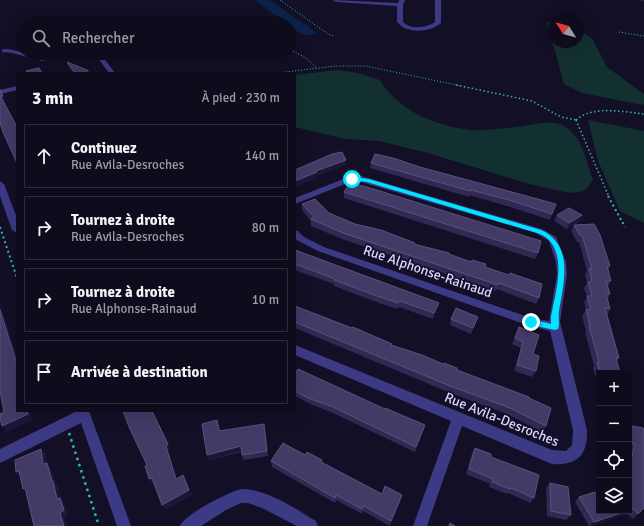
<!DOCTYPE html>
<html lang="fr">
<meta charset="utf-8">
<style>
body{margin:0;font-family:Signika,sans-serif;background:#1c1929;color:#f1f3f6}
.controls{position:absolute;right:12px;bottom:12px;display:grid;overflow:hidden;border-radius:0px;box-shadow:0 4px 16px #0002}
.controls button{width:36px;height:36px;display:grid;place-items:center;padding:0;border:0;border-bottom:1px solid #2e2b3b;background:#0e0b1c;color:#f1f3f6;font:20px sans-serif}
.compass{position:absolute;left:548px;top:12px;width:36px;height:36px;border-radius:50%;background:#0e0b1c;box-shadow:0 4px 16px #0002;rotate:307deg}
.stop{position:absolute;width:12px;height:12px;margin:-9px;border:3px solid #00e5ff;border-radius:50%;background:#fff}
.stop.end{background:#00e5ff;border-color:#fff;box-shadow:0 1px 4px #0008}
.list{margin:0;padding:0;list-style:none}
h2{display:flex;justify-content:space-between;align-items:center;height:52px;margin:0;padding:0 16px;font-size:17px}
h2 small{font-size:13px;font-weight:400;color:#9b9ba3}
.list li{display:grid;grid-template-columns:26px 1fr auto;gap:12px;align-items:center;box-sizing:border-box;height:64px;margin:0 8px 8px;padding:0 8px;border:1px solid #2e2b3b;border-radius:0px}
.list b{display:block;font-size:15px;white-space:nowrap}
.list p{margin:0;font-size:13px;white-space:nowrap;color:#9b9ba3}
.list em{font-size:13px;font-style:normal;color:#9b9ba3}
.icon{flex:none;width:22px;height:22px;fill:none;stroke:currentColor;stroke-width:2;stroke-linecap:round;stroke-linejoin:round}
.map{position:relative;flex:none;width:644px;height:526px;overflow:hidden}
.search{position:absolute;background:#0e0b1c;box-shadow:0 4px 16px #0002;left:16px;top:16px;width:280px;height:44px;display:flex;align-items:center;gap:10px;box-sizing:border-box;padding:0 14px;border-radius:22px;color:#9b9ba3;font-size:15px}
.panel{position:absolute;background:#0e0b1c;box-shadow:0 4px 16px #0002;left:16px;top:72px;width:280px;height:340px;border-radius:0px}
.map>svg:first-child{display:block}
.green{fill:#12302f}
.water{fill:#0c2248}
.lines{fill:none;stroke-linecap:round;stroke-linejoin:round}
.path-far3{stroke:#2fb8b0;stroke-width:1;stroke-dasharray:1 2;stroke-linecap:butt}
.path-far2{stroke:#2fb8b0;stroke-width:1.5;stroke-dasharray:1.5 2.5;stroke-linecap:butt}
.path-far1{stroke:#2fb8b0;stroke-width:2;stroke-dasharray:2 3;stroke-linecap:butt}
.path{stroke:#2fb8b0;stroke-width:2.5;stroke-dasharray:2.5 4;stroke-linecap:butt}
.minor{fill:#3d3a85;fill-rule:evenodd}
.wall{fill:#312854}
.shaded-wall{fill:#1d163a}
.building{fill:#433a66;stroke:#5a527e}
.route{fill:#00e5ff}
.labels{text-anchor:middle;stroke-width:3.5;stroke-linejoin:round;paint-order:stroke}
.street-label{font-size:14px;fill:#d9d4ff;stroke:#130f26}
</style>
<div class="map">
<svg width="644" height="526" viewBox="0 0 644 526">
<rect width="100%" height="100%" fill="#130f26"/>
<path class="green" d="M547,22L554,23V42H578V29L592,38L607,67L644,94V104L642,105L582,93L564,84Z
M337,70L358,73L380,80C399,111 435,126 471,130C487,131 506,128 523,126C536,124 555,119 567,128C583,139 586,162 593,179L586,190L576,193L565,192L529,184L428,153L379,141L345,139L295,127V75Z
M588,120L644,131V223L620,211L598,161Z"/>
<path class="water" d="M255,0H270L317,33C303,39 300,33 289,25V23H286Z"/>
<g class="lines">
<path class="path-far3" d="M280,0L328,34L334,36
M641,0L644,1
M619,32L644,36
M293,51L306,58L317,68
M277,73L336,66H366L461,86"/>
<path class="path-far2" d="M456,85L532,101L561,117L576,120
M576,120L609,197
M576,120C593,105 623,112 644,114"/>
<path class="path-far1" d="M608,196L625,227
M0,227L17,278"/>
<path class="path" d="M69,433L99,526"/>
<path class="minor" d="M333,0L398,3L399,0H405L403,5V22C411,30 426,28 435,22V0H441V23C430,33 407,34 397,22V6L336,2Z
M4,49C18,49 30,57 43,57C54,57 65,53 77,53L42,61L12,53L2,52V50Z
M94,53H100L115,73H109Z
M17,86V90L0,94V90Z
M361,176L542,229L556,237L566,262L567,274L560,322L587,430C588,455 577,466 552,464L462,426L427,526H413L451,421L295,355V345L552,450L566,451L572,445L573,430L550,331L527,325L318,251L295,239V230L298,231L304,237L324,247L531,318L549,321L557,274L556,262L549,241L536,233L361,182H350L295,204V198L346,178Z
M0,181L4,184L17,218V233L12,230L0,196Z
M77,411H89L131,526H117L81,423L0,463V449Z
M241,489C268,489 294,508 316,521L318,526H297L262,508L248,503H241L226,510L201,526H180C185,514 227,493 241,489Z"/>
</g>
<path class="wall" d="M67,62L89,73H74L68,65Z
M375,154L552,214L550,220L507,206L469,195V197L370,168L371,163Z
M344,192L538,253L535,259L344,198Z
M302,204L329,213L355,224L485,267L539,298L536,304L497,289L496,291L342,239L311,226V221L302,210Z
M557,215L579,222L567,229L554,221Z
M574,225L610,266L608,270L611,281L608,286L610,294L608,299L610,309L607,315L619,358L617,361L620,373H599V397L596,387L598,384L593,368L594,366L585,332L586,331L582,316L586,310L584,302L587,297L584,288L587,283L585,275L587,271L579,242H577L571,231Z
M295,250L437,309L433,319L399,307L397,309L379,303L334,286V284L295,270Z
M295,306L391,345L529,398L546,426L543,432L507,414L448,392L295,328Z
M478,317L471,334L450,325L451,319Z
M519,327L533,354L536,371L532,377L514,371L521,348L512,344Z
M295,373L425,425L415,452L333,413L308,403L295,396Z
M629,416L632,426L643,428L638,514L633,519L627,514L589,526L575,502L579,497L599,511H629V454L630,450H629Z
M217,420L220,431L265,430L268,456L243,460L242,452L209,460Z
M475,448L534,498L530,503L508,493L507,494L489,487L490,484L466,474L472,453Z
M305,455L322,462L382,494L401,500L390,526L363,511L362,514L336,500L335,503L272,467L271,461Z
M550,483L571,515L566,520L547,516L546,488Z"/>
<path class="shaded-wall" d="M1,90L3,95L5,101H3L1,97Z
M346,160V165L317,176V178L295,187V181L316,171Z
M582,215L579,222L567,229L569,223Z
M0,298L2,306H1L17,357V364L0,310Z
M439,303L437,309L433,319L434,313Z
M0,391L5,396L0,399Z
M27,411H29L32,420L7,432L2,426Z
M425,425L423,431L415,452L416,447Z
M168,444L171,450L168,451L178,484L176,479L166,446Z
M241,446L242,451L209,460L207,455Z
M41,449L46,454L47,463L51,468L56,483L58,486L61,499L64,503L68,515L64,517L67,526H64L60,513L57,499L52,481L43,464Z
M19,471L21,477L16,472Z
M183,475L192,495L165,510L162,505Z
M152,478L155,483L152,484L149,479Z
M402,495L401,500L390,526L391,521Z
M633,509L627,514L589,526L594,522Z"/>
<path class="building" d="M67,62L87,70L89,73H75Z
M39,68L42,73H27L26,71Z
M0,90H1L3,96L1,97L17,127V163L3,132L0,123Z
M342,152L346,160L316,171L317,172L295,181V170L332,154Z
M375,154L393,158L420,167L556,204L552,214L509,200L471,190L470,191L371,163Z
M350,183L367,187L541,241L538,253L344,192Z
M315,199L329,213L355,224L381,230L415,243L414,244L449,253V254L471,262L472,260L486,264L485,267L509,275L510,273L542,284L539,298L499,283L498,285L343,233L311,219L314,217L302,204Z
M569,208L582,215L569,223L557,215Z
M594,224L600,235L610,266H607L611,281H606L610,294H606L610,309L605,308L619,358H616L620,373H600L597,362H599L589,326H590L586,309L591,310L587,296H592L588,282H592L589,268L592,269L582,235H580L574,225Z
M295,250L439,303L434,313L400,301L398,303L380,297L334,280L335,279L295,264Z
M295,306L352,328L353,327L392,344L391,345L422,355L443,364L444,363L457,368V370L529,397V398L551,408L546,426L510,408L450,386L295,322Z
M456,308L478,317L473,328L451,319Z
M0,310L17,364V411H27L28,414L2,426L0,418V414L4,412L0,391Z
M519,327L539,335L533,354L539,356L536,371L517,365L523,342L515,338Z
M298,369L385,409V408L425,425L416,447L333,407L308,398L295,391V373Z
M123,411H152L168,444L166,446L176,479L183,475L189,490L162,505L152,478L149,479L145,466L147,465L129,427Z
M629,416L632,426L643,428L644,431V508L638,514L633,509L629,510V467L635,444L629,443Z
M217,420L219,431L264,424L267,451L242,455L241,446L207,455L202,424Z
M283,443L305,455L307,452L322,460L321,462L382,494L385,486L402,495L391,521L364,506L362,509L336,495L335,498L271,461Z
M475,448L491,454V457L539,475L534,498L511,488L510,489L492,482L493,479L469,469Z
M41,449L43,464L47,463L52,481H53L57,499L60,498L64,510L60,513L64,526H34L25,488L23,489L19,471L16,472L15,460Z
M550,483L568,487L571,515L551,511Z
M595,492L599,497V511H627L594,522L579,497Z
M450,523L455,526H449Z"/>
<path class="route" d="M352,177L369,179L541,230C574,245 564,282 559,311C558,317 560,324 558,329L555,330L531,325L527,322L531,319L551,324V317C555,294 567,258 548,239C545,236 540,234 537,233L367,182L350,180V178Z"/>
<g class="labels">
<g class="street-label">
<text transform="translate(428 271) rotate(19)" y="5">Rue Alphonse-Rainaud</text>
<text transform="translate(502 419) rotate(22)" y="5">Rue Avila-Desroches</text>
</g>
</g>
</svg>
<div class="controls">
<button>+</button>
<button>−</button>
<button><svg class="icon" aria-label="locate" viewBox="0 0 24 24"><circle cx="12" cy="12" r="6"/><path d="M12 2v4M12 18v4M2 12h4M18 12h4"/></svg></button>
<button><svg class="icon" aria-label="layers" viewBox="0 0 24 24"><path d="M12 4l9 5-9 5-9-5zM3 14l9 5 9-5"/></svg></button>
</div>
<svg class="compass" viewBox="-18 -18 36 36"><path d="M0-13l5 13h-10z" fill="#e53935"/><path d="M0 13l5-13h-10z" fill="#9b9ba3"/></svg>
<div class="stop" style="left:352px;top:179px"></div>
<div class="stop end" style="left:531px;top:322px"></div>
<div class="search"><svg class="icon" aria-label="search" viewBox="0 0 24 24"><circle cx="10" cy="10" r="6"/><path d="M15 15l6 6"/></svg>Rechercher</div>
<section class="panel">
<h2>3 min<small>À pied · 230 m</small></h2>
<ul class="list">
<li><svg class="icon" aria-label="ahead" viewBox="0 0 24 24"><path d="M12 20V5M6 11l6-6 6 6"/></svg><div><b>Continuez</b><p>Rue Avila-Desroches</p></div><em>140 m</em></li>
<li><svg class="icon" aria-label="right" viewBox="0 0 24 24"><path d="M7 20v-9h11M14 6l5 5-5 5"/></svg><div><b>Tournez à droite</b><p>Rue Avila-Desroches</p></div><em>80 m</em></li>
<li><svg class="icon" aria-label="right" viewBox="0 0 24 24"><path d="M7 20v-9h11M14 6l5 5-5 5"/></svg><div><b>Tournez à droite</b><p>Rue Alphonse-Rainaud</p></div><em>10 m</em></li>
<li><svg class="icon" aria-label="arrive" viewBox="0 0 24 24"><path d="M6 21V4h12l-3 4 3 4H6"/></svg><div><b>Arrivée à destination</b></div></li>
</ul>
</section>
</div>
